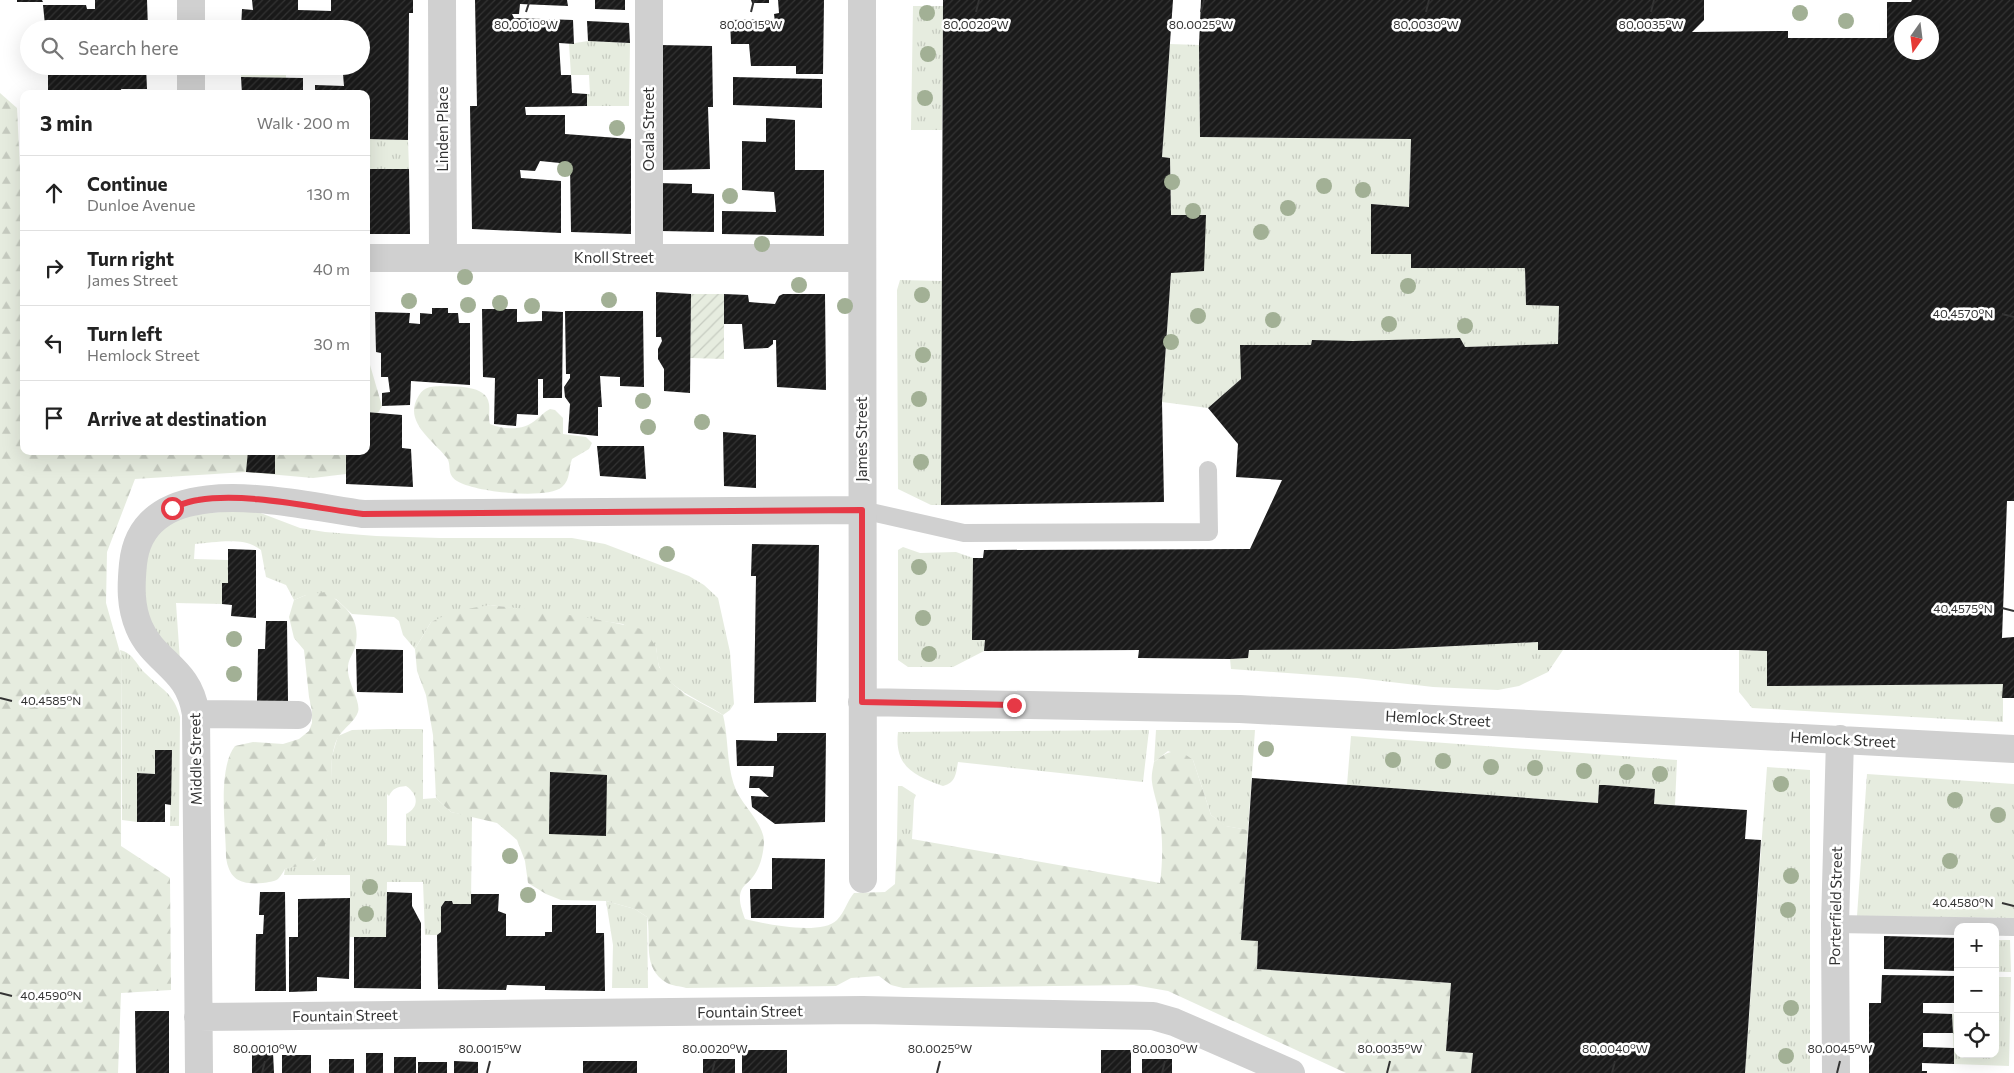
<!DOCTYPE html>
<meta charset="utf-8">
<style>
body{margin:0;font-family:Commissioner,sans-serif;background:#f2f2f2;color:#222}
.controls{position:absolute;right:15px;bottom:15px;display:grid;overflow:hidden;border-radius:10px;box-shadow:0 5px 20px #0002}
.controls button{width:45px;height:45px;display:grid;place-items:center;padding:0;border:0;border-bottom:1px solid #e0e0e0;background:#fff;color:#222;font:25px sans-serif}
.compass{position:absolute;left:1894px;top:15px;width:45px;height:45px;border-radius:50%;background:#fff;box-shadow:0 5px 20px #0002;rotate:194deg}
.stop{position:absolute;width:15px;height:15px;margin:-11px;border:4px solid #e63946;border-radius:50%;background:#fff}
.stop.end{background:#e63946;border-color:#fff;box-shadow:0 1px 5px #0008}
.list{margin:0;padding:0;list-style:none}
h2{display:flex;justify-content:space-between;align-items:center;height:65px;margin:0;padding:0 20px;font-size:21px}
h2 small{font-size:16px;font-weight:400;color:#767676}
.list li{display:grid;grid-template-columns:32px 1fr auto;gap:15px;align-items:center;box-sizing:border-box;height:75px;padding:0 20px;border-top:1px solid #e0e0e0}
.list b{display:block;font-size:19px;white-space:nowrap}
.list p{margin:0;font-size:16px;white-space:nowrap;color:#767676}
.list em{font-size:16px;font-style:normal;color:#767676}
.icon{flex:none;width:28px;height:28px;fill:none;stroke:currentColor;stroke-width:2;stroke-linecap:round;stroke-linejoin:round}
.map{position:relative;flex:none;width:2014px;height:1073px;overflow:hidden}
.search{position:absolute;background:#fff;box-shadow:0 5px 20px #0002;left:20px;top:20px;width:350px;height:55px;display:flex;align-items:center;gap:12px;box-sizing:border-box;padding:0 18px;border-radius:28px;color:#767676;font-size:19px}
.panel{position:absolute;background:#fff;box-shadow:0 5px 20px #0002;left:20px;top:90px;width:350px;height:365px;border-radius:10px}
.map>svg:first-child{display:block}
.grass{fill:url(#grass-tufts);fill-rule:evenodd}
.forest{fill:url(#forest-firs)}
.garden{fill:url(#garden-furrows)}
.building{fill:url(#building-hatch);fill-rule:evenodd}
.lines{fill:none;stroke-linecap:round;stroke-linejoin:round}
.service{stroke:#d0d0d0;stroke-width:18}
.minor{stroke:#d0d0d0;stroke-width:28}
.tree{fill:#a2b095}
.route{stroke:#e63946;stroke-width:6}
.ticks{fill:none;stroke:#333;stroke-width:2}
.labels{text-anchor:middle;stroke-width:5;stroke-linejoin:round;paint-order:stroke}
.street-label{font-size:15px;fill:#333;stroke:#fff}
.ticks-label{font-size:12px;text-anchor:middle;fill:#333;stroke:#fff;stroke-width:5;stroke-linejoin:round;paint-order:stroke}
</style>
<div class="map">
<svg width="2014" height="1073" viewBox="0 0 2014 1073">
<defs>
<pattern id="grass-tufts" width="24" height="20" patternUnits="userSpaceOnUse" patternTransform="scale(1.25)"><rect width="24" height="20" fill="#e6ecdf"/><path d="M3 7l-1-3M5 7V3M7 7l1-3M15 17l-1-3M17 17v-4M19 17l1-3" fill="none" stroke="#c6cbc0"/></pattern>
<pattern id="forest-firs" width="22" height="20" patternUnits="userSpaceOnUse" patternTransform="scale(1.25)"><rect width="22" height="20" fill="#e6ecdf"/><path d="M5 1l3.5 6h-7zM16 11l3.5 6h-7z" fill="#c6cbc0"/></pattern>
<pattern id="garden-furrows" width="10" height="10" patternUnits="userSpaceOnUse" patternTransform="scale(1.25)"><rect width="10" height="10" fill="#e6ecdf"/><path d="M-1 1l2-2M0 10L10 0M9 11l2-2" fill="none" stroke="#c6cbc0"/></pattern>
<pattern id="building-hatch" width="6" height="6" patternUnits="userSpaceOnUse" patternTransform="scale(1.25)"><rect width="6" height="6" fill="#1a1a1a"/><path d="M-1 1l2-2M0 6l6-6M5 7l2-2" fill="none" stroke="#333"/></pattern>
</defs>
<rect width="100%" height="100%" fill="#fff"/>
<path class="grass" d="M913,6H943L942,130H911Z
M588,41L630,43L629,106H587V94H590L589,75H571L569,44Z
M1170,44L1199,45L1200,137L1411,139L1409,207L1371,204V254H1411L1412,268H1525L1526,305L1559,306L1558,344L1465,347L1312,340L1311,345H1241V379L1208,408L1162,402L1171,273L1205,215H1171L1170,158L1162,157Z
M241,66H286V78L241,77Z
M366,139L408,140L409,169H366Z
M900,280L942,281L941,505H931L898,489L897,290Z
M253,510L300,528L325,532L376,536L440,538H572L605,544L689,576L704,585L718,598L730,652L734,704L730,710L723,715C704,702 668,689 659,666C657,660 657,653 656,647L623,624L490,605L431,622L415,649L403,635L399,621L394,617L352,614L336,599L306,595L294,600L286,585L266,577L261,550C244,536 215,543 195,544L194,559L228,560V583L222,584V604L176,603L180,661L152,631L140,586L153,533L174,515Z
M903,547L920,553L956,552L973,558L972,640H985L984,651L953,667H908L898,660V550Z
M1538,642V650H1563L1548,672L1519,686L1498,690L1433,687L1357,678L1231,669L1230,659L1248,658L1249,650L1394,649Z
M120,650C133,653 135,663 145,673C161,689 174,693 180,717L179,826H170L171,750H155V774L138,773L137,822L122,820L121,656Z
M1739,650L1767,651V686L2003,684V722L1752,708L1739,692Z
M387,729H423V799L436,798L451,812L472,816L471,904H453L452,901L445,902L441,907V932L437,935H425L423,882H387L386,937H350V875H284L285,869L315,860L326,841L329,828L332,756L338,736L352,730ZM406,786C418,794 420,807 406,814V846L387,845V794L389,796C393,788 397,787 406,786Z
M1149,730L1143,782L958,762C956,773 956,783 943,786C914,776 894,766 898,732Z
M1156,730H1255L1248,830L1225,826L1211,815L1193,760L1168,751L1154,762Z
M1351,736L1677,760L1675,805L1654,804L1655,789L1605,785H1599L1598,803L1347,785Z
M1767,767L1810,770V1073H1745Z
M1867,774L2014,784V918L1857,916Z
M898,786H902L916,795L914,800L912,839H897Z
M606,901L635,909L647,917L648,988H612L613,945Z
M1995,940H2010L2011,972H1995Z
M1995,977H2011L2009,1066L1954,1064L1952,1014L1958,1015V1054H1995Z"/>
<path class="forest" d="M0,93L17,108L24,251V451H346V474L313,478L246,472L135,479L107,552L106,603L121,656V846L170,878L171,990L121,993L118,1073H0Z
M366,347L369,353L370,365L382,406L378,413L366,412Z
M440,386C454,387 487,384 489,404C490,411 488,417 490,424C505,430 524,431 537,419C542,415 544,412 550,409L555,410L563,418V434L586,437L592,443L589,449L572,459C568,469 571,479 562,487C547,500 474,492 457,481C446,474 452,466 447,458C434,441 403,422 418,397C424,387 428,387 440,386Z
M325,592C346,606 362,619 355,647C352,657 347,660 348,672C349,684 361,703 358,712C355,721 344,728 339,736C335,741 333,752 332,758C330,786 337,831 319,855C312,865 296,866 285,869C283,872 281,876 278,879C274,882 268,882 263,883C241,885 229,880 226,857C226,828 217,769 235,746L253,742L283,744L299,739L309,731L312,723V711L309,697L304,650L294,638L289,617L294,600L306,595Z
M490,605C542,611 595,617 645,630L656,647L659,667L674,685L686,695L723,715C729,739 726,767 736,790C743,806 765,825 764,843C763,856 760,868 752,878C749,882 744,885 742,889C737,898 742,910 745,919C765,924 821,936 837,920C845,912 847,901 854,893L885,892L895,884L897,839H912L1160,883C1163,860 1163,836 1159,812C1157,802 1153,791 1152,782C1151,775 1153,768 1154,762C1169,750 1177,747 1193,760L1211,815L1226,826L1248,830L1241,939L1258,941L1257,969L1451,983L1446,1051L1473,1053L1471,1073H1346L1168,991L1134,985L903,988L891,985L879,976L851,978L836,986L686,988C680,986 672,986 667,983C641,968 652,940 647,917L635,909L606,901L561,900L546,894L528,883L525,861L517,840L497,823L451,812L436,798L433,735L426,695L417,671L415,649L431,622L455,611Z"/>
<path class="garden" d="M691,294H724V359L690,358Z"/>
<path class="building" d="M17,0H42L43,2H17Z
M95,0H147L148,29H66V25H45L43,5H86L87,9H95Z
M252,0H298V10L331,11V0H413V13H409L408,140L366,139V94H315V85L344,86L343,74H286V66H361V29H241L242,9L253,10Z
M475,0H567L568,6L520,4L519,14H512L514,18L573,20L574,44L559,43L561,75H571L572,93L587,94V106L525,107L526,115H565V134L631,139V234L571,232L570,164L540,161L535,171L520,170L521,178L561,181V233L472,229L470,106H477Z
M595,0H625V10L595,9Z
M751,0H769V3H752Z
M778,0H824L823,74H796V66H751L749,44H731L730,20L769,19L775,22L774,14L779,13Z
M943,0H1173L1162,157L1170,158L1171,215H1206L1204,271L1171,273L1162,402L1164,502L941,505Z
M1201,0H1704V20L1692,32L1788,31V38H1887V2H1911L1912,0H2014V501H2007L2002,638L2014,637V698H2002L2003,684L1767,686V651L1739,650H1538V642L1394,649L1249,650L1248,658L1230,659L1138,658L1139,650L984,651L985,640H972L973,558H983L984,550L1250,549L1282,480L1236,477L1238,444L1208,408L1241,379L1240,345H1311L1312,340L1353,341L1460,338L1465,347L1558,344L1559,306L1526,305L1525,268H1411V254H1371V204L1409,207L1411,139L1200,137L1199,45ZM1902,22H1932V52H1902Z
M587,21L629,23L630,43L588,41Z
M659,45L712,46L713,107H708L710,169L663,170Z
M48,66H146L147,89H121L122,94H48Z
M241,77L303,78V94H242Z
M733,77L822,79V108L733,105Z
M766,118L795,120V170H824V236L722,234V211L776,212L774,192L742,190V141L766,142Z
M366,169H409L410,234H366Z
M659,183L692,184V193L714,194V232L660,231Z
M656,292L691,294L690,393L664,391V369L658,359V349L662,341L661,337H656Z
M724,294L748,295L749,302L775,304L779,296L783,294H825L826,390L777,387L776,340H773V344L768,348L744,349L742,324H724Z
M432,308H448V313H458L459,323H470V385L411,381L410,405L382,406V393L390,392L388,377H381V353L376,352L375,312L410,313L409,323L420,324V313L432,314Z
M482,309H517V322L542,321V311L563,312L562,398H543V379H538V415L517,414L516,426L494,424L495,378L483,377Z
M565,311H643L644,387L620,386V377L600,376L602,407H598V436L568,433L570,404L565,397L564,387L570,378V374H566Z
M366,412L402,415V448L411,449L413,487L346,484V451H366Z
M723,432L756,435V488L724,486Z
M597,446H644L646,479L600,476Z
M248,451H275V474L246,472Z
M752,544L819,545L816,702L754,703L756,576H751Z
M228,549L256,550V618L231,616L232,605L222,604V583H228Z
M266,621H287L288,701H257L258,649H265Z
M356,649L403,650V693L357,692Z
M777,733H826L825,822L775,824L752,807L751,796L769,797L759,788H749L750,776L773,777L774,766H737L736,740L777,741Z
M155,750H172L171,805L165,804V822H137V773L155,774Z
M550,772L607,775L606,836L549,834Z
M1252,778L1598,803L1599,785H1605L1655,789L1654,804L1747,810L1745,839L1761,840L1745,1073H1471L1473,1053L1446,1051L1451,983L1257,969L1258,941L1241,940Z
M772,858L825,859L824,918H751L750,889H772Z
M260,892H285L286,991H255L256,934H263L264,915H259Z
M387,892L412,893V906L421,923V989L354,988V937H386Z
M471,894H499L498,911L506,914V936H545V932H552V905H596V933H604L605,991L545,990V986L507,985L506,990L438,989L437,935L441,932V907L445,901H452L453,904H471Z
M350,898L349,979L317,977V991L289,992V937H298V899Z
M1884,936L1958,938V971L1884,969Z
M1882,975L1958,976V1003H1923V1013L1952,1014L1953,1033H1923V1047L1954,1048V1064L1922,1063V1071H1927V1073H1869V1003H1881Z
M135,1011H169V1073H136Z
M742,1050H787V1073H742Z
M1101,1050H1131V1073H1101Z
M252,1052H273L274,1073H252Z
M366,1053H383V1073H366Z
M282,1055H311V1073H282Z
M394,1057H416V1073H394Z
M329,1059H354V1073H329Z
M703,1059H735V1073H703Z
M1142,1059H1172V1073H1142Z
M454,1061L478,1062V1073H454Z
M583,1061H637V1073H583Z
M418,1062H447V1073H418Z"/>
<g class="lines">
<path class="service" d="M862,510L964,533L1209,532L1208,470
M1835,924L2014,927"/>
<path class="minor" d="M442,0L443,258
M649,0V258
M862,0L863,879
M191,29V0
M191,94V66
M366,258H862
M862,702L1240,709L2014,749
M196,714L298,715
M198,1017L863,1010L1153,1016L1174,1022L1291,1073
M199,1073L196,714C194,702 191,692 184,682C170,662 150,653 139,627C130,606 131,585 133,564C143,463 299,506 363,514L862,510
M1836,1073L1835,924L1840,739"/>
</g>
<g class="tree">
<circle cx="927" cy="13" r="8"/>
<circle cx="1800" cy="13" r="8"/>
<circle cx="1846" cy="21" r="8"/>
<circle cx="928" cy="54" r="8"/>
<circle cx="925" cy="98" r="8"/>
<circle cx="617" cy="128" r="8"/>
<circle cx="565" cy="169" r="8"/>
<circle cx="1172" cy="182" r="8"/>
<circle cx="1324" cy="186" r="8"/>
<circle cx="1363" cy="190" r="8"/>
<circle cx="730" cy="196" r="8"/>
<circle cx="1288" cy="208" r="8"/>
<circle cx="1193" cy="211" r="8"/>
<circle cx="1261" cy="232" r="8"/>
<circle cx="762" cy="244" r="8"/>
<circle cx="465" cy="277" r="8"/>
<circle cx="799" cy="285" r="8"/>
<circle cx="1408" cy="286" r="8"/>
<circle cx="922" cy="295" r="8"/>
<circle cx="609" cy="300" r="8"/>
<circle cx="409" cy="301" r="8"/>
<circle cx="500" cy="303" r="8"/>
<circle cx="468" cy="305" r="8"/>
<circle cx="532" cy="306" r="8"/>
<circle cx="845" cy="306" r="8"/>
<circle cx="1198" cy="316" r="8"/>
<circle cx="1273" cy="320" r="8"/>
<circle cx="1389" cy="324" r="8"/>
<circle cx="1465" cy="326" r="8"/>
<circle cx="1171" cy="342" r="8"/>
<circle cx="923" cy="355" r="8"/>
<circle cx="919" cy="399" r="8"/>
<circle cx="643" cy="401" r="8"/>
<circle cx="702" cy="422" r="8"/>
<circle cx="648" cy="427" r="8"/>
<circle cx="921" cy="462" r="8"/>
<circle cx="667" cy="554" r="8"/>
<circle cx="919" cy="567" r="8"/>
<circle cx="923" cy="618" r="8"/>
<circle cx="234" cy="639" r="8"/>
<circle cx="929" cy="654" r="8"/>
<circle cx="234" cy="674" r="8"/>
<circle cx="1266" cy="749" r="8"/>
<circle cx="1393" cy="760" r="8"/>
<circle cx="1443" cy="761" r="8"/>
<circle cx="1491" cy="767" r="8"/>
<circle cx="1535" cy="768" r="8"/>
<circle cx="1584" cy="771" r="8"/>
<circle cx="1627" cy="772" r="8"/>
<circle cx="1660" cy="774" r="8"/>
<circle cx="1781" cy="784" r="8"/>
<circle cx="1955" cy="800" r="8"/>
<circle cx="1998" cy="815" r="8"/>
<circle cx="510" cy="856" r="8"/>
<circle cx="1950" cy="861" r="8"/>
<circle cx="1791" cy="876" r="8"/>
<circle cx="370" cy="887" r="8"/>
<circle cx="528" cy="895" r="8"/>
<circle cx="1788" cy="910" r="8"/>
<circle cx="366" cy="914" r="8"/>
<circle cx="1791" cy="1008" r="8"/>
<circle cx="1786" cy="1056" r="8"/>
</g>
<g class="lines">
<path class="route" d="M172,508C180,505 189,501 198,500C248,492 313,508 363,514L862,510V702L1014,705"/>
</g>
<path class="ticks" d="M526,12L530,0M751,12L754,0M976,12L979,0M1201,12L1204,0M1426,12L1429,0M1651,12L1654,0M2002,314L2014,317M2002,608L2014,611M0,698L12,701M2002,903L2014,906M0,993L12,996M262,1073L265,1061M487,1073L490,1061M712,1073L715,1061M937,1073L940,1061M1162,1073L1165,1061M1387,1073L1390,1061M1612,1073L1615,1061M1837,1073L1840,1061"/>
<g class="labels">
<g class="street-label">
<text transform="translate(443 129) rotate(-90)" y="5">Linden Place</text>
<text transform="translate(649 129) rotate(-90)" y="5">Ocala Street</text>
<text x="614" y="263">Knoll Street</text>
<text transform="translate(862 439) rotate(-90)" y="5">James Street</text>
<text transform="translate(1438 719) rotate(3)" y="5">Hemlock Street</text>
<text transform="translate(1843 740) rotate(3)" y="5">Hemlock Street</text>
<text transform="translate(196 759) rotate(-91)" y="5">Middle Street</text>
<text transform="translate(1836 906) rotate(-89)" y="5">Porterfield Street</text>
<text transform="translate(750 1012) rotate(-1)" y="5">Fountain Street</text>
<text transform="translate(345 1016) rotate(-1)" y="5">Fountain Street</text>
</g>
</g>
<g class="ticks-label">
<text x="526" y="29">80.0010°W</text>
<text x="751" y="29">80.0015°W</text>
<text x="976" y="29">80.0020°W</text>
<text x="1201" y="29">80.0025°W</text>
<text x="1426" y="29">80.0030°W</text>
<text x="1651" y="29">80.0035°W</text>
<text x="1963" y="318">40.4570°N</text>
<text x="1963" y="613">40.4575°N</text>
<text x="51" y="705">40.4585°N</text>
<text x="1963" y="907">40.4580°N</text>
<text x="51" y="1000">40.4590°N</text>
<text x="265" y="1053">80.0010°W</text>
<text x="490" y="1053">80.0015°W</text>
<text x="715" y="1053">80.0020°W</text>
<text x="940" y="1053">80.0025°W</text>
<text x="1165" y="1053">80.0030°W</text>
<text x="1390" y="1053">80.0035°W</text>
<text x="1615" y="1053">80.0040°W</text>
<text x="1840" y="1053">80.0045°W</text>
</g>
</svg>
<div class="controls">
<button>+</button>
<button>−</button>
<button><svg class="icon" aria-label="locate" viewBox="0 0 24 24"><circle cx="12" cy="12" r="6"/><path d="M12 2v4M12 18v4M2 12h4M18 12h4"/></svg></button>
</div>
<svg class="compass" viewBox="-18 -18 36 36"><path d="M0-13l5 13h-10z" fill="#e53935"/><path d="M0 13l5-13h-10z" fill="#767676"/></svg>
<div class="stop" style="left:172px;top:508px"></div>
<div class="stop end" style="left:1014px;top:705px"></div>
<div class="search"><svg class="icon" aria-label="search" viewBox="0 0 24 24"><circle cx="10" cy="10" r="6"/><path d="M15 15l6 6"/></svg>Search here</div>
<section class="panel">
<h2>3 min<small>Walk · 200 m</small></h2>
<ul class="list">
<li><svg class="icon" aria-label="ahead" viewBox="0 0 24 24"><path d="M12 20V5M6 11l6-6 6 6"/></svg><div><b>Continue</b><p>Dunloe Avenue</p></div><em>130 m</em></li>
<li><svg class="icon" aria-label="right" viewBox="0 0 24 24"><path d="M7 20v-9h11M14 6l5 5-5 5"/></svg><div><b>Turn right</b><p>James Street</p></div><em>40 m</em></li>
<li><svg class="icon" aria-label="left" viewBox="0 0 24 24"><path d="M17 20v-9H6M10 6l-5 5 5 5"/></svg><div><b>Turn left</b><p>Hemlock Street</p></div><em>30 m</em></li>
<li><svg class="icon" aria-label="arrive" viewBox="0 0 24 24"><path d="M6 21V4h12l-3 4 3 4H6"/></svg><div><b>Arrive at destination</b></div></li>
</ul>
</section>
</div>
